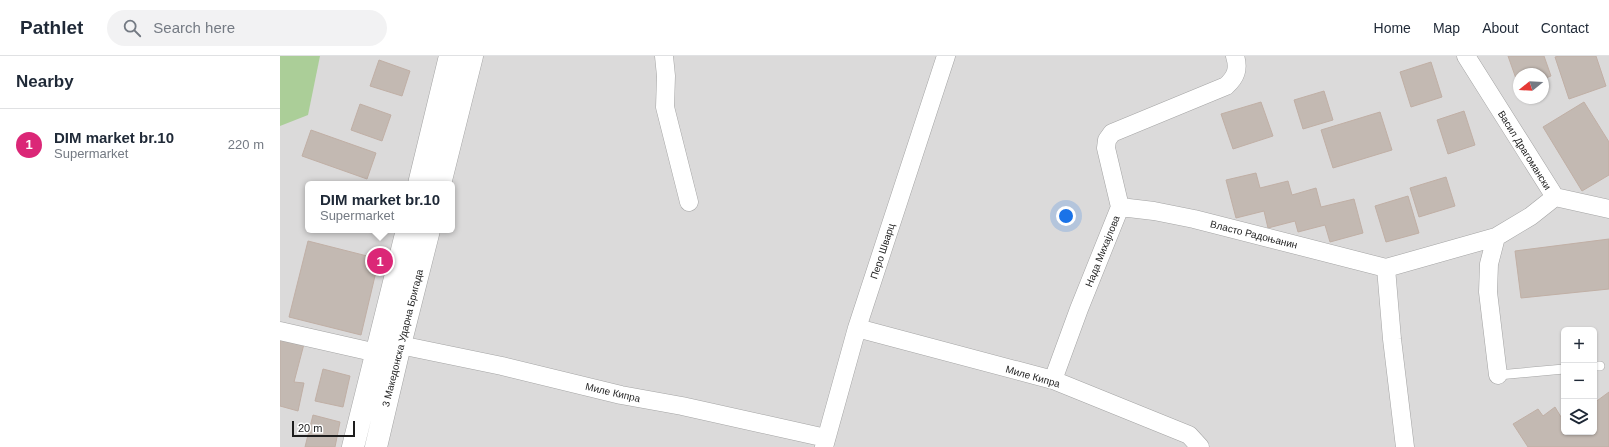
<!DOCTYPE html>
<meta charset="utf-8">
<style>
body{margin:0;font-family:Helvetica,sans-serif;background:#f2f2f3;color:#1f2937}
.controls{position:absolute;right:12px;bottom:12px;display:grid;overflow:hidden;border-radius:6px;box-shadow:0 1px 3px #0004}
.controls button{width:36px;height:36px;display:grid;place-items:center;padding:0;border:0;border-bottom:1px solid #e0e1e3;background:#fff;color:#1f2937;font:20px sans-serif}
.compass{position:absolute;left:1233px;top:12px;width:36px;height:36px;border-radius:50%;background:#fff;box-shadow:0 1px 3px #0004;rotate:252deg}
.scale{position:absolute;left:12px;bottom:10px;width:63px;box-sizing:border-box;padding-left:4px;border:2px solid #1d1d1d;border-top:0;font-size:11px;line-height:14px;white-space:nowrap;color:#1d1d1d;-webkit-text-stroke:3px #fff;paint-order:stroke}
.you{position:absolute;left:786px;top:160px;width:14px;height:14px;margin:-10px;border:3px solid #fff;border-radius:50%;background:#1a73e8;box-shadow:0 0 0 6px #1a73e833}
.badge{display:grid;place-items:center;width:26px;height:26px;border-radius:50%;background:#db2777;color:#fff;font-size:13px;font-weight:700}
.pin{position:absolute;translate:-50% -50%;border:2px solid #fff;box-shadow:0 1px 4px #0006}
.popup{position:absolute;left:25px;top:125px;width:150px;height:52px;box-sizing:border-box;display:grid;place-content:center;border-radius:6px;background:#fff;filter:drop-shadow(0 1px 3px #0005);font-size:13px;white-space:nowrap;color:#747a83}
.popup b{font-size:15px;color:#1f2937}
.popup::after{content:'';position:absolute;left:50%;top:100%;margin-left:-8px;border:8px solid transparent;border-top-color:#fff}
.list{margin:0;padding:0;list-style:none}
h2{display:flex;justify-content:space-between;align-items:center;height:52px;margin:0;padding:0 16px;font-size:17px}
h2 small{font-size:13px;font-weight:400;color:#747a83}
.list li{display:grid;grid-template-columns:26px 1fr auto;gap:12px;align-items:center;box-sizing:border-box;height:72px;padding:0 16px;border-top:1px solid #e0e1e3}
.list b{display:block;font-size:15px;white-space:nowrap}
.list p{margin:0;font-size:13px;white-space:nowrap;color:#747a83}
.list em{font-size:13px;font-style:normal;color:#747a83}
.icon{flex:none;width:22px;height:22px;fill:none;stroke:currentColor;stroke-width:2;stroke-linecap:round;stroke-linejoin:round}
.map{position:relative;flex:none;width:1329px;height:391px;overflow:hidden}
header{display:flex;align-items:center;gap:24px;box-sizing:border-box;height:56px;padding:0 20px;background:#fff;border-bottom:1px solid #e0e1e3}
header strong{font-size:19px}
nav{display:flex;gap:22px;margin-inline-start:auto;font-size:14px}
.search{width:280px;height:36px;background:#f2f2f3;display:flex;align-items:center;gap:10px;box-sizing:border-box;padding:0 14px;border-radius:22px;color:#747a83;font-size:15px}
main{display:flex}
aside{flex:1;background:#fff}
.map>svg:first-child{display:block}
.residential{fill:#dbdada;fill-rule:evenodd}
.forest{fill:#abce98}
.building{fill:#c3b9b2;stroke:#c0afa5}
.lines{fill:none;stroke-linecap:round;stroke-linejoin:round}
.service-casing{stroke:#a4a4a4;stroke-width:10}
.minor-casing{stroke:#a4a4a4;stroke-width:19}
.tertiary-casing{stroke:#a4a4a4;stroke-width:23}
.service{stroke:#fff;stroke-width:9}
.minor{stroke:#fff;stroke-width:18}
.tertiary{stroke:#fff;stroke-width:22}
.labels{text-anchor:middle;stroke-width:3;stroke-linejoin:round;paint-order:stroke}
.street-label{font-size:10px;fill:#1d1d1d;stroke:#fff}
</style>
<header>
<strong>Pathlet</strong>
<div class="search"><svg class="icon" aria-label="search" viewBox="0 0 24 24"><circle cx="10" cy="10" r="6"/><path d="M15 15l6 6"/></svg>Search here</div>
<nav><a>Home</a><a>Map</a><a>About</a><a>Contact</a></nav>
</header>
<main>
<aside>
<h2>Nearby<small></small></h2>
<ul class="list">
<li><span class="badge">1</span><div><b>DIM market br.10</b><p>Supermarket</p></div><em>220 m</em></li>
</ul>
</aside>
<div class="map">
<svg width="1329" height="391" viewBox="0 0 1329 391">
<rect width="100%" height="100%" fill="#eeeae3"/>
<path class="residential" d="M0,0H1329V391H0ZM1239,18H1263V42H1239ZM28,128H172V174H28ZM1284,274H1314V376H1284Z"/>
<path class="forest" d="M0,0H40L28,59L0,70Z"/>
<path class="building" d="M1228,0H1264L1271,20L1263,23V18H1239V31Z
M1279,0H1316L1326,30L1289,43L1275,1Z
M99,4L130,15L122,40L90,30Z
M1151,6L1162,41L1131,51L1120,16Z
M1044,35L1053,64L1023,73L1014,44Z
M981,46L993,80L953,93L941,58Z
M1304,46L1329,86V119L1302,135L1263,71Z
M80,48L111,59L102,85L71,74Z
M1184,55L1195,89L1168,98L1157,64Z
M1100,56L1112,94L1053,112L1041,74Z
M31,74L96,97L87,123L22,100Z
M976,117L980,132L1008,125L1012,139L1036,132L1041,151L1074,143L1083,177L1050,186L1045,169L1018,176L1015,165L988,172L984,155L956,162L946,124Z
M1166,121L1175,150L1139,161L1130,132Z
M1128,140L1139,177L1106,186L1095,150Z
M1329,183V233L1241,242L1235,195Z
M28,185L99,203L81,279L9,261Z
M0,283L24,288L14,326L24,327L18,355L0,350Z
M43,313L70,320L63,351L35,345Z
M1329,336V391H1248L1233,368L1258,353L1263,360L1275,351L1281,361L1284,360V376H1314V347Z
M33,359L60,366L55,391H25Z"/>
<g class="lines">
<defs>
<path id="service" d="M1314,310H1320
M1218,319L1284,313"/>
<path id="minor" d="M384,0L386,20L385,51L409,146
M1186,0L1275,141L1329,153
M840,151L874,155L914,163L1106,212L1216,181L1251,160L1275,141
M1216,181L1209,208L1208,236L1218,319
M1106,212L1112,283L1125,391
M577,272L773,324L909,379L920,391
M0,275L97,297
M120,289L222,310L341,339L402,350L546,382
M773,324L799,253L840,151L826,92L827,84L832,77L946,30C956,21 959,13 955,0
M544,391L577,272L666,0"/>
<path id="tertiary" d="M139,128L170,0
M160,128L192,0
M73,391L127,174
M96,391L120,289L149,174"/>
</defs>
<use href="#service" class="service-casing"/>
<use href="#minor" class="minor-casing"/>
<use href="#tertiary" class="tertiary-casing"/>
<use href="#service" class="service"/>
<use href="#minor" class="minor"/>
<use href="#tertiary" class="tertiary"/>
</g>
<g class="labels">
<g class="street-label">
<text transform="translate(1245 94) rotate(58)" y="4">Васил Драгомански</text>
<text transform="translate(974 178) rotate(14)" y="4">Власто Радоњанин</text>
<text transform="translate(602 195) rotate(-72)" y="4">Перо Шварц</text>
<text transform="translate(822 195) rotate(-68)" y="4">Нада Михајлова</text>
<text transform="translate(122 282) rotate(-76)" y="4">3 Македонска Ударна Бригада</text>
<text transform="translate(753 320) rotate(16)" y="4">Миле Кипра</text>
<text transform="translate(333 336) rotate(13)" y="4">Миле Кипра</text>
</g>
</g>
</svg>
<div class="controls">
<button>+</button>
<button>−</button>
<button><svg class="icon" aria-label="layers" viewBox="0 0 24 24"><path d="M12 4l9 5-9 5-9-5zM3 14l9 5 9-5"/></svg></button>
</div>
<svg class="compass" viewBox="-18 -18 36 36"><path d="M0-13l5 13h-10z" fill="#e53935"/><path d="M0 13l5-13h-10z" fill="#747a83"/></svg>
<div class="scale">20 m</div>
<div class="you"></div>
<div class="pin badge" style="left:100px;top:205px">1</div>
<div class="popup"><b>DIM market br.10</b>Supermarket</div>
</div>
</main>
